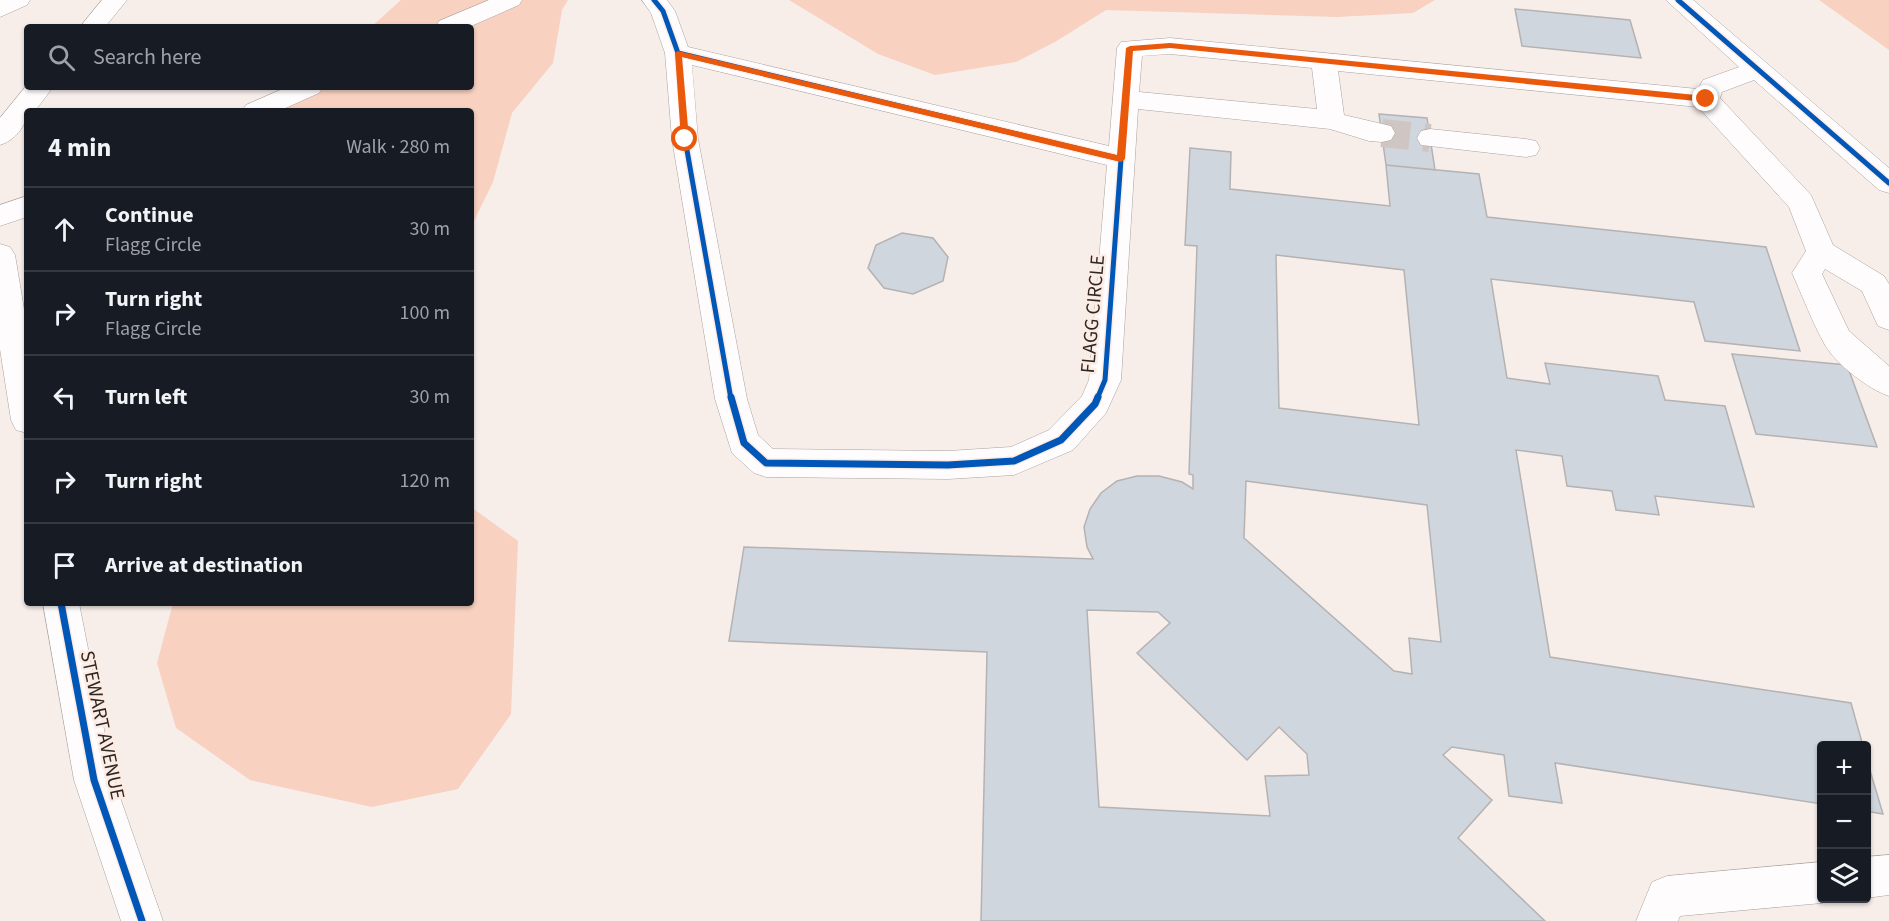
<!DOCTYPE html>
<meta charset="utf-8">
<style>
body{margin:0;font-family:"Source Sans 3",sans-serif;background:#242831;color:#f1f3f6}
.controls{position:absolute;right:18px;bottom:18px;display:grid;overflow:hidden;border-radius:6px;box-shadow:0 2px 4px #0004}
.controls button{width:54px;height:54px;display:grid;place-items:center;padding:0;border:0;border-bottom:2px solid #363941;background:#171b24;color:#f1f3f6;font:30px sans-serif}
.stop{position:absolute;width:18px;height:18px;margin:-14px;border:4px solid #ea580c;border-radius:50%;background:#fff}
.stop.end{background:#ea580c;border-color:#fff;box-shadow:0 2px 6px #0008}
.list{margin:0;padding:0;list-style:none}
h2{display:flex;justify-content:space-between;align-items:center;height:78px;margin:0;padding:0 24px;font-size:26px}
h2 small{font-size:20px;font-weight:400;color:#9ea1a6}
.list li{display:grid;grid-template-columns:39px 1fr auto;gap:18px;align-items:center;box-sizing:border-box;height:84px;padding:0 24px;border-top:2px solid #363941}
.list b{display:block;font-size:22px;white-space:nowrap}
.list p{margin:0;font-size:20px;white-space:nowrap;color:#9ea1a6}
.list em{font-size:20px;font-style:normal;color:#9ea1a6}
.icon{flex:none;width:33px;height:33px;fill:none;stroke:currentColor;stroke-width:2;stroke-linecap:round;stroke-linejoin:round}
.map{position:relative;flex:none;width:1889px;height:921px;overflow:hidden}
.search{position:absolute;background:#171b24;box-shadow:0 2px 4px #0004;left:24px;top:24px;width:450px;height:66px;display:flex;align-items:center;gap:15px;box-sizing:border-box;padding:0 21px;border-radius:6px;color:#9ea1a6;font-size:22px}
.panel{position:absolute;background:#171b24;box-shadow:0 2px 4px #0004;left:24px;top:108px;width:450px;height:498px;border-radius:6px}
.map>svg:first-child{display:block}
.green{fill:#f8d1c0}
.building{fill:#d0d6de;stroke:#b4b2b2;stroke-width:1.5;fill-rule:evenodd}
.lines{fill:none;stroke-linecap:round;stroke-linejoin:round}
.minor-tunnel{stroke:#cfc6c3;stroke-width:28;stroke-dasharray:28 14;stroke-linecap:butt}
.minor-casing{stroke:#a9a29f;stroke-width:1}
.minor{fill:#fefcfc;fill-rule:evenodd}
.cycleway-far1-casing{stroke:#fdece4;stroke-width:8}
.cycleway-casing{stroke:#fdece4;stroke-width:10}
.cycleway-far1{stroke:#0057b8;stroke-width:5}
.cycleway{stroke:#0057b8;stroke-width:7}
.route{fill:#ea580c}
.labels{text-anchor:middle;stroke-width:5;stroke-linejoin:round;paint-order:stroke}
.street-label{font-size:20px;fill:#2e2825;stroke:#fdece4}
</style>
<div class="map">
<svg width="1889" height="921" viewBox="0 0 1889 921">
<rect width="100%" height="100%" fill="#f7eeea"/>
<path class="green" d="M401,0H568L562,10L553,63L512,113L493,182L471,227V111H278L304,87H471V27H371Z
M789,0H1435L1413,13L1337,17L1106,10L1055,42L1016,62L935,75L878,54Z
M1819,0H1889V50Z
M471,507L518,541L511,714L458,789L372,807L250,780L176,728L157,663L173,603H471Z"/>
<path class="building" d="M1515,9L1630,20L1641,58L1522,46Z
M1379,114L1427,118L1435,170L1386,165Z
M1190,148L1231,152L1230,189L1390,206L1386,165L1479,174L1487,217L1766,247L1800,351L1705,341L1694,302L1491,279L1507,378L1550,384L1545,363L1658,376L1665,400L1725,406L1754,507L1655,496L1659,515L1616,510L1612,491L1567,486L1562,456L1516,450L1550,657L1851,703L1863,746H1822V804L1555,763L1562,803L1509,796L1504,755L1452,747L1443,755L1492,800L1458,838L1545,921H981L987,652L729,641L744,547L1093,559L1087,547L1084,527L1090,509L1101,493L1117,481L1137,476H1159L1182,482L1193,489V475L1189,474L1197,246L1185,245ZM1276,255L1404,270L1419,425L1279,408ZM1246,481L1427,505L1441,642L1409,638L1412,674L1394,671L1244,538ZM1087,610L1158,612L1170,623L1137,653L1247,760L1279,727L1307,754L1309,775L1265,776L1270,816L1099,807Z
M902,233L933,238L948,257L943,281L913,294L884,288L868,268L876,245Z
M1732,354L1847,365L1877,447L1756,434Z
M1866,757L1883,814L1866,811Z"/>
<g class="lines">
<path class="minor-tunnel" d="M1382,133L1430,138"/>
<defs>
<path id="minor" d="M0,0H30L27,5L0,17Z
M102,0H127L105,27H80Z
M489,0H522L519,5L469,27H436L439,21Z
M642,0H667L675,11L688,47L1109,146L1117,48L1121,42L1170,38L1698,89L1703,80L1739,67L1666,0H1693L1889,168V193L1879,190L1754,80L1722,92L1720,98L1811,195L1833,245L1884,276L1889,284V330L1878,326L1862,291L1825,269L1822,274L1849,331L1889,366V396C1868,389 1836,364 1825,345C1812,322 1803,297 1792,273L1806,251L1789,207L1698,107L1338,71L1344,115L1391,126L1395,133L1391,140L1382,142L1369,141L1330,129L1138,109L1121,380L1106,413L1073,450L1014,475L948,479L766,477L754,473L732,453L715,399L672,139L665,53L651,13ZM1170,54L1312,68L1317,109L1139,92L1142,56ZM692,65L1107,165L1089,380L1082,396L1049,430L1011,447L948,451L773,449L758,435L747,399L698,139Z
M27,85L53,87L35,111H27C27,126 14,141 0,145V118Z
M287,87H323L319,93L279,111H242L246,105Z
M1430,129L1526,139L1536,141L1540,148L1536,155L1526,157L1421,145L1417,138L1421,131Z
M27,196V217L0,226V205Z
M0,244L10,247L15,255L27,327V433L16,430L11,420L0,349Z
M43,603H79L114,780L163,921H121L74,780Z
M1889,855V895L1866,898V857Z
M1822,862V898H1832L1822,903L1680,916L1678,921H1636L1652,882L1667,876Z"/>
</defs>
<use href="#minor" class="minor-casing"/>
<use href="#minor" class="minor"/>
<defs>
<path id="cycleway-far1" d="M654,0L663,11L678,53
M1678,0L1889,183
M678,53L1121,159L1105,380L1097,399
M678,53L685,139L731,399"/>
<path id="cycleway" d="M731,397L744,443L766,463L948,465L1014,461L1061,440L1095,404L1098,397
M61,603L94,780L142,921"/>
</defs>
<use href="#cycleway-far1" class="cycleway-far1-casing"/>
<use href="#cycleway" class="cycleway-casing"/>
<use href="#cycleway-far1" class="cycleway-far1"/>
<use href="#cycleway" class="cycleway"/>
</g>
<path class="route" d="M1170,43L1706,96L1710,99L1706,102L1170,48L1133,51L1125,159L1121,162L682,57L689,139L685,141L681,139L675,53L678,51L1117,155L1126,48L1130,46Z"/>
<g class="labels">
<g class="street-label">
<text transform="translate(1092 314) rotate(-85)" y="7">FLAGG CIRCLE</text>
<text transform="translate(103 725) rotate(78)" y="7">STEWART AVENUE</text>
</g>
</g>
</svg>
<div class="controls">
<button>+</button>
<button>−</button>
<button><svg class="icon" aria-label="layers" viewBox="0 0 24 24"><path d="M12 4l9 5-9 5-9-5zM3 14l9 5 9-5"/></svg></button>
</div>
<div class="stop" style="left:685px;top:139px"></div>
<div class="stop end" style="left:1706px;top:99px"></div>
<div class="search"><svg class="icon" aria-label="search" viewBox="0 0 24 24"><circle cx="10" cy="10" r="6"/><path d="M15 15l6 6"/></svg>Search here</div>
<section class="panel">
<h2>4 min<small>Walk · 280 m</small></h2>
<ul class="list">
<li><svg class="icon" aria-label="ahead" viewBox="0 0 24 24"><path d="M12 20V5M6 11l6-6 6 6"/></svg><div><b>Continue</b><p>Flagg Circle</p></div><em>30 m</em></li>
<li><svg class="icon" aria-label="right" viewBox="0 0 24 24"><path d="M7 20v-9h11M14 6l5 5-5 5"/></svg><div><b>Turn right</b><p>Flagg Circle</p></div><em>100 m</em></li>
<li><svg class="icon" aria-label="left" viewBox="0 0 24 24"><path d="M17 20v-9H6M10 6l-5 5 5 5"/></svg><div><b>Turn left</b></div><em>30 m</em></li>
<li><svg class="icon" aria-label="right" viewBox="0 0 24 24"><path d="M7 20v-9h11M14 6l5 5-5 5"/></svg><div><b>Turn right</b></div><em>120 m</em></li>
<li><svg class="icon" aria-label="arrive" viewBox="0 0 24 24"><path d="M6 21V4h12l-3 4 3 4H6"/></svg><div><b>Arrive at destination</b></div></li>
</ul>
</section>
</div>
